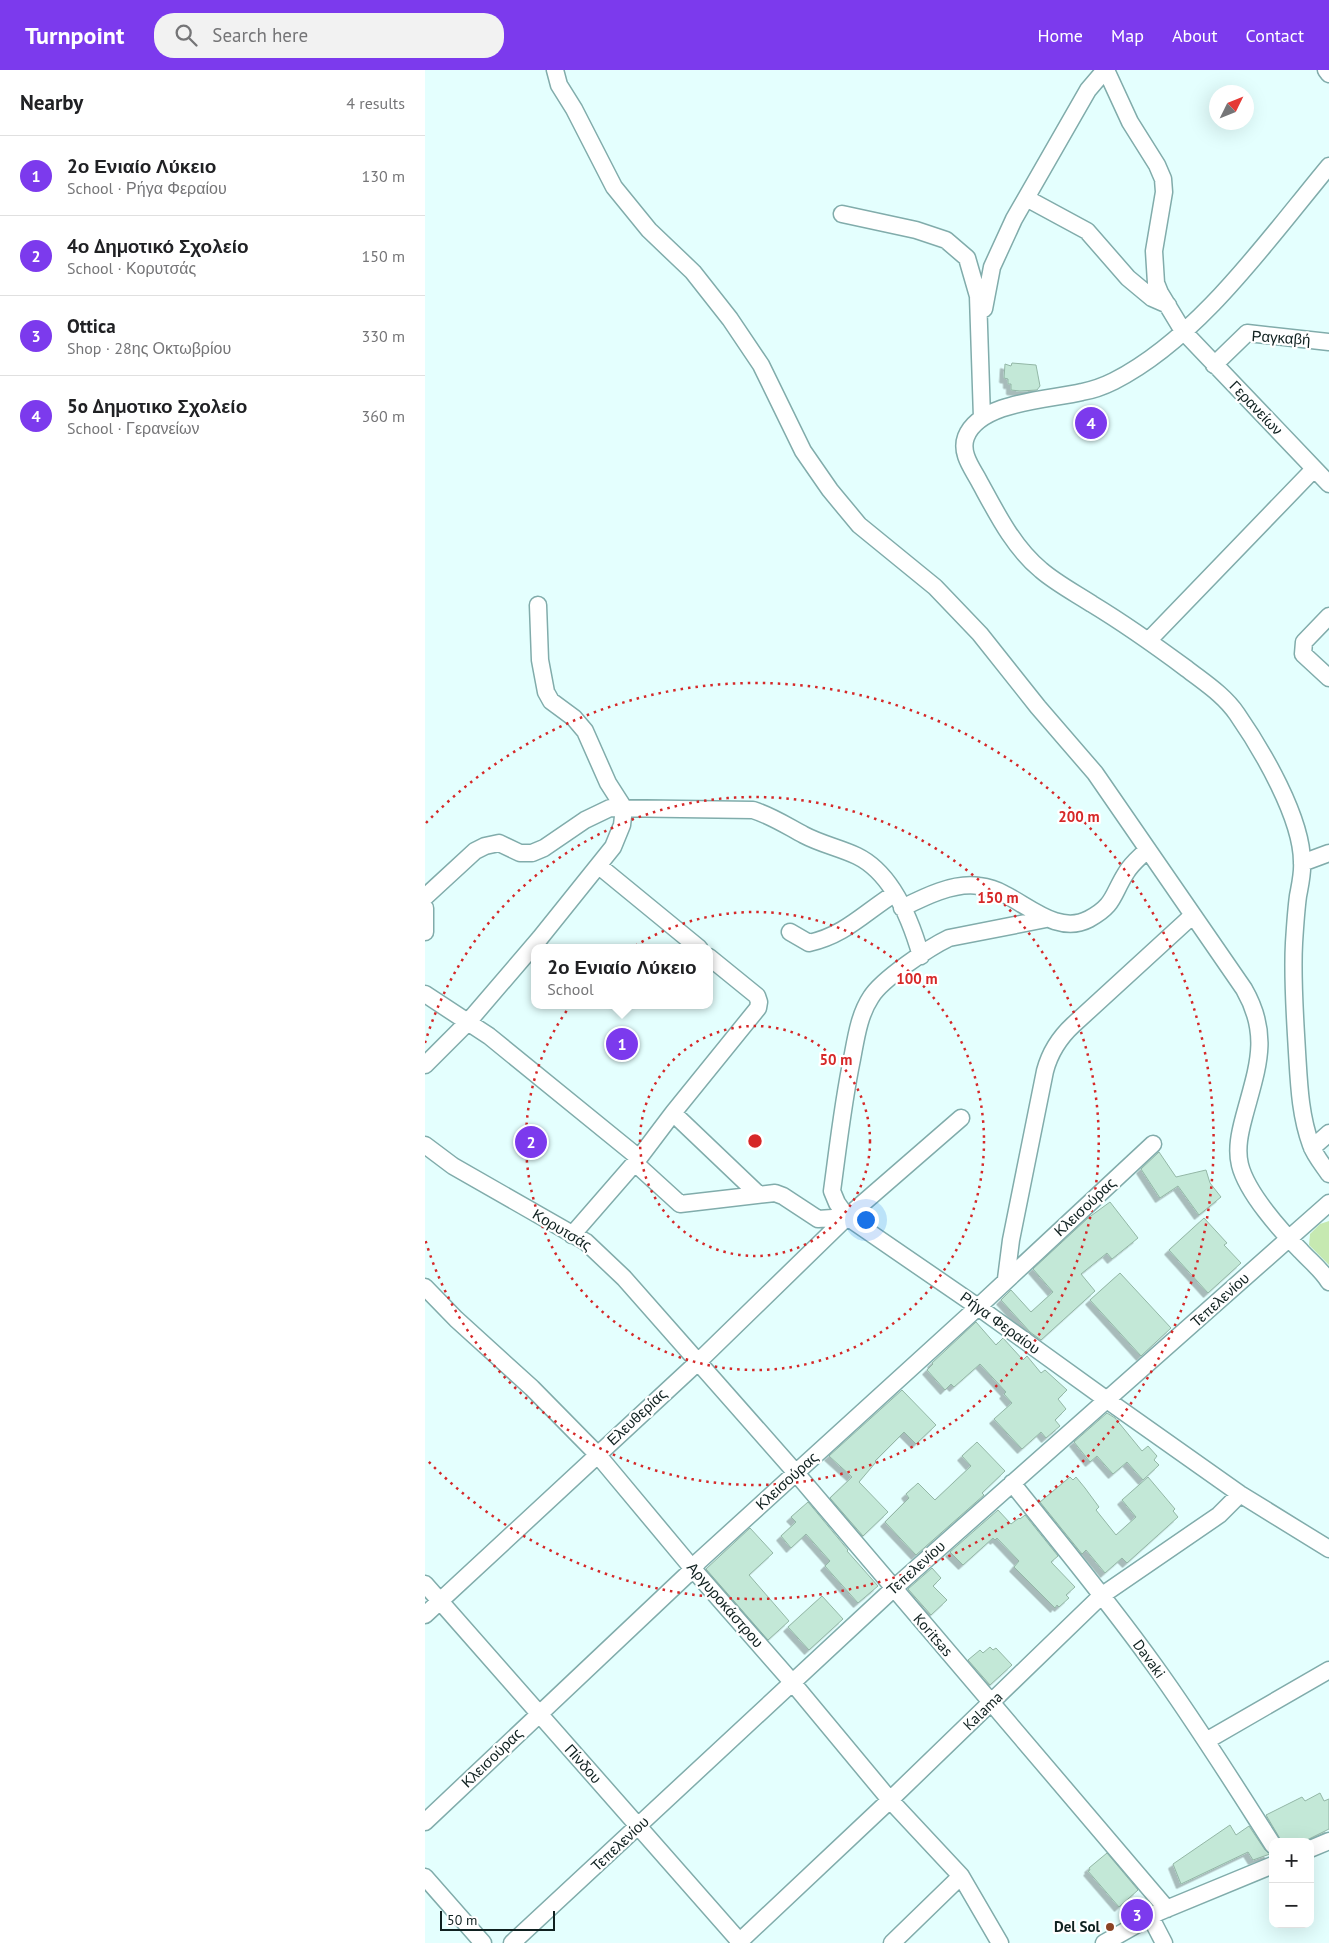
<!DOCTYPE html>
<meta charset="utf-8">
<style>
body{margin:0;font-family:"PT Sans",sans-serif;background:#f2f2f2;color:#202124}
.controls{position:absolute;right:15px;bottom:15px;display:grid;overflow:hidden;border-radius:10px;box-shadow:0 5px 20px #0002}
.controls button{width:45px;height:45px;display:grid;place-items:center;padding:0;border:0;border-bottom:1px solid #e0e0e0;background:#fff;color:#202124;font:25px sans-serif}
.compass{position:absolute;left:784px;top:15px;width:45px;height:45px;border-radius:50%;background:#fff;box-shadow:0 5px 20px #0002;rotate:47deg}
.scale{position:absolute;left:15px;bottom:12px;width:115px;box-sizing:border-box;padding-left:5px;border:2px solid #102120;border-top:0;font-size:14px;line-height:18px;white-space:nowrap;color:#102120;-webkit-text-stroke:4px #fff;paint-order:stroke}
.you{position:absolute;left:440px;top:1149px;width:18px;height:18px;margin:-12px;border:4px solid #fff;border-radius:50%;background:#1a73e8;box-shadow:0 0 0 8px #1a73e833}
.badge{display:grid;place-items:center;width:32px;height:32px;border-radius:50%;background:#7c3aed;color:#fff;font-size:16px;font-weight:700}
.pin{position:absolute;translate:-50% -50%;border:2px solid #fff;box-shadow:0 1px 5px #0006}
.popup{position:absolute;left:106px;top:874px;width:182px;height:65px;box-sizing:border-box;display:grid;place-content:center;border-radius:10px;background:#fff;filter:drop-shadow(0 1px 4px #0005);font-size:16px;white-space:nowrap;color:#757577}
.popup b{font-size:19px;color:#202124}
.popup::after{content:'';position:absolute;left:50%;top:100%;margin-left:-10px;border:10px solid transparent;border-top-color:#fff}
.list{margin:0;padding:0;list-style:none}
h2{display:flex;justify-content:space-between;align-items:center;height:65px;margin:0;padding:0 20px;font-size:21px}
h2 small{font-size:16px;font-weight:400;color:#757577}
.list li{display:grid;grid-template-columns:32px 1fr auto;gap:15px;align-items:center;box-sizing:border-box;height:80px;padding:0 20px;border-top:1px solid #e0e0e0}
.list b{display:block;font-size:19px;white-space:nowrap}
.list p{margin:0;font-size:16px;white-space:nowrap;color:#757577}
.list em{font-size:16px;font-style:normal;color:#757577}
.icon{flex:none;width:28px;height:28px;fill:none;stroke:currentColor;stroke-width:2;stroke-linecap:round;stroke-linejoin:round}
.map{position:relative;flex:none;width:904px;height:1873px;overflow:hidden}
header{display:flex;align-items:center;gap:30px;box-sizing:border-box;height:70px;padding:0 25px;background:#7c3aed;color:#fff}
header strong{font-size:24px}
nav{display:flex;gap:28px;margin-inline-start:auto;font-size:18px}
.search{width:350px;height:45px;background:#f2f2f2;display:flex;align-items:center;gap:12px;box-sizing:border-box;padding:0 18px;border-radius:20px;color:#757577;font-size:19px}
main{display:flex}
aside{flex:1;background:#fff}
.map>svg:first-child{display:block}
.green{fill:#c6e9b1}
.building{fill:#c3e8d7;stroke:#93b7a6;filter:url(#shadow)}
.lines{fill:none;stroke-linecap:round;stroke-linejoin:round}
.minor-casing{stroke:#81acab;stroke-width:19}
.minor{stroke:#fff;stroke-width:16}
.ring{fill:none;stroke:#d62828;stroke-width:2.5;stroke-dasharray:2.5 5}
.poi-dot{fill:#8b4324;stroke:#fff;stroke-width:2}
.labels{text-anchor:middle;stroke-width:4.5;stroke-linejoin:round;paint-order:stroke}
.street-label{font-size:15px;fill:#102120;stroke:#fff}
.poi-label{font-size:15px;font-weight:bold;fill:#102120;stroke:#fff;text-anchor:end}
.centre{fill:#d62828;stroke:#fff;stroke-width:2.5}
.ring-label{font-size:15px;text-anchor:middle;font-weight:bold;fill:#d62828;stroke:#fff;stroke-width:4.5;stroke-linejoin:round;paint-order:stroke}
</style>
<header>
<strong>Turnpoint</strong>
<div class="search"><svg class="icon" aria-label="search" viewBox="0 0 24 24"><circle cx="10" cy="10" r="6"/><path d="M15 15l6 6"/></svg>Search here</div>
<nav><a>Home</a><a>Map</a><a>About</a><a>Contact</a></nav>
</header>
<main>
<aside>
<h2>Nearby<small>4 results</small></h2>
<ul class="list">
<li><span class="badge">1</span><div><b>2ο Ενιαίο Λύκειο</b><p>School · Ρήγα Φεραίου</p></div><em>130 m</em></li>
<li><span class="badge">2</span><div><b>4ο Δημοτικό Σχολείο</b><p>School · Κορυτσάς</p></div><em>150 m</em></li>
<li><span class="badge">3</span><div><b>Ottica</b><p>Shop · 28ης Οκτωβρίου</p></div><em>330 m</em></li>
<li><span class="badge">4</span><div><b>5o Δημοτικο Σχολείο</b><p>School · Γερανείων</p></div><em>360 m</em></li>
</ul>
</aside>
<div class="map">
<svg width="904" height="1873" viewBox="0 0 904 1873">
<defs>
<filter id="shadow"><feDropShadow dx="-4.5" dy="4.5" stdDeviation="0" flood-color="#0004"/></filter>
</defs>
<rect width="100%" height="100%" fill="#e4fffe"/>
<path class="green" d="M904,1151V1195L884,1175L885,1164L895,1154Z"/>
<path class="building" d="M587,293L611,295L615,316L612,320L595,321L586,320V314H583V309L579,308L580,294L586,296Z
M734,1082L751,1107L781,1100L785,1113L796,1127L774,1145L753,1116L735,1128L716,1099Z
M685,1132L713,1168L687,1189L682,1183L656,1204L670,1221L616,1270L605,1262L576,1230L586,1220L606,1242L628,1222L608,1199L663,1148Z
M779,1148L802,1173L799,1175L816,1193L783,1223L744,1180Z
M695,1203L746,1258L716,1286L665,1230Z
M551,1252L571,1275L578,1268L598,1290L602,1286L616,1303L620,1300L642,1320L633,1329L641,1339L630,1350L635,1356L621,1368L616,1362L597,1379L569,1349L587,1333L579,1324L581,1322L555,1294L529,1317L526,1314L520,1320L502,1300L508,1294L507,1293Z
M477,1320L511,1355L491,1374L479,1362L450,1391L451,1392L434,1412L463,1442L438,1466L405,1428L427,1407L404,1386Z
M682,1343L690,1348L717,1381L723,1376L732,1386L729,1390L734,1395L718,1410L702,1392L688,1404L672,1386L665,1392L649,1372Z
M552,1372L580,1401L557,1423L559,1425L491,1485L460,1452L484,1428L481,1424L493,1413L510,1430L546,1396L537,1386Z
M645,1407L648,1410L651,1407L660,1418L674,1437L671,1440L691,1465L711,1447L697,1430L723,1407L750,1439L748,1441L753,1447L702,1493L697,1488L680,1503L661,1480L657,1484L615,1432Z
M383,1432L423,1480L422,1481L453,1516L433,1533L400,1496L405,1491L381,1464L366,1478L356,1466L371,1452L366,1447Z
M573,1440L586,1454L594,1448L595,1449L600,1445L633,1486L626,1492L650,1517L641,1525L644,1528L634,1537L632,1535L630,1538L589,1497L594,1491L572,1468L570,1470L568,1468L538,1495L525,1482Z
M325,1458L348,1483L324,1505L364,1551L343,1570L281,1499Z
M507,1498L516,1508L508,1516L522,1530L506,1545L483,1519Z
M397,1526L418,1549L384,1580L363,1557Z
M565,1577L568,1580L571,1578L587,1595L565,1615L543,1590L555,1580L558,1583Z
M895,1723L899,1731L904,1729V1759L878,1772H857L841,1745L877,1727L880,1731Z
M805,1755L811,1765L824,1756L840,1780L845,1784L828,1790L823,1782L756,1814L748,1794Z
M682,1783L713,1820L694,1837L663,1801L665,1800L664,1798Z"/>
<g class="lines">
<defs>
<path id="minor" d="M130,0L134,15L149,39L189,117L224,160L268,202L305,249L336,295L378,381L405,420L434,455L510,517L555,564L613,637L670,703L819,919C846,966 832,998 819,1047C815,1062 811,1079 815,1095C822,1123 856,1161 876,1181C885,1191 897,1200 904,1212
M681,0L705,52L732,95L738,109L739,122L729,181L731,213L735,223L758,261L904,414
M901,0L904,4
M904,96C844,168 774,268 689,311C679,316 668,320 657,322C625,330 555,331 541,367C535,383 547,398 554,411C571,442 588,477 616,500C631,513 650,523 667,534C700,554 731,576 762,599C780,613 799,625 812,644C837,680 877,748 877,792C878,803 875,815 873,826C871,841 870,857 869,873C867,909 870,946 872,982C874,1014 875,1045 886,1075C890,1086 898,1095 904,1104
M601,128L662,161L703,208L727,228L743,235
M417,144L491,160L521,170L542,188L553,226L557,348
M559,239L567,197L589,149L663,20L680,0
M789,295L822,263L904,272
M904,546L879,572L878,584L904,608
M724,570L889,399
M877,793L904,783
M174,796L274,878
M0,827L50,781L60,776L74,773L95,783H107L119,778L160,750L185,738L328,740C347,746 362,756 379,765C396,774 415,778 432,786C467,803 486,851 496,886
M0,838V862
M477,838C499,827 529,812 554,816C562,817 572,820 579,824C604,836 634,865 664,849C690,835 687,825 701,803C706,794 715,787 722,780
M365,862L384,873C420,865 439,843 469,824
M0,924L64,966L214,1088
M0,995L43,952L115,868L188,777L197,755L199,738L183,713L160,661L149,648L126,631L121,622L115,590L113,535
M248,1043L333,1124
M536,1048L422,1147L412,1133L407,1121C413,1077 418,1032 427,989C431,968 434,945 446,927C457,909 505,877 524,868L621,849
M0,1075L28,1096L161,1172L199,1208L371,1403L742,1839
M887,1078L904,1063
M210,1093L255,1134L350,1123L358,1126L393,1149L422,1147L553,1237L682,1330L815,1424L904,1479
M147,1165L214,1088L248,1043L333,938L334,932L332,926L284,887
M581,1209L586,1170L620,1001C625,982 634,968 648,955L767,846
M0,1217L31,1249L107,1318L172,1384L268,1499L367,1612L465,1730L536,1806L575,1873
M587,1413C635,1473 684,1532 729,1595C771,1653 809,1714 848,1775
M0,1514L316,1873
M0,1545L273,1292L422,1147
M781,1671L904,1600
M0,1752L268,1499L274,1491L553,1237L728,1074
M885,1779L904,1771
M0,1807L58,1873
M725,1846L739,1873
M87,1873L468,1519L904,1133
M313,1873L465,1730L676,1526L794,1445L815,1424
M467,1873L536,1806
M679,1873L734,1842L848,1795"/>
</defs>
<use href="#minor" class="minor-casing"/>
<use href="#minor" class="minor"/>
</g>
<g class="ring">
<circle cx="330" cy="1071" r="115"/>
<circle cx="330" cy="1071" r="229"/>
<path d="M0 973A344 344 0 1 1 0 1169"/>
<path d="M1 753A458 458 0 1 1 1 1389"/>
</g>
<circle class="poi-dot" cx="685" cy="1857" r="5"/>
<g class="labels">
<g class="street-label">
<text transform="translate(856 268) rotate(4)" y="5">Ραγκαβή</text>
<text transform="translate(831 338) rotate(46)" y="5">Γερανείων</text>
<text transform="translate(660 1137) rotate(-43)" y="5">Κλεισούρας</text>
<text transform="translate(137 1160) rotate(31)" y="5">Κορυτσάς</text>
<text transform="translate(795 1230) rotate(-42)" y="5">Τεπελενίου</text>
<text transform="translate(575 1253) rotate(36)" y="5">Ρήγα Φεραίου</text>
<text transform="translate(212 1347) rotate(-43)" y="5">Ελευθερίας</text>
<text transform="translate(362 1411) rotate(-42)" y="5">Κλεισούρας</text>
<text transform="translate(491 1498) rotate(-42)" y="5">Τεπελενίου</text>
<text transform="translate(300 1535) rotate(49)" y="5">Αργυροκάστρου</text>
<text transform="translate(508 1565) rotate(49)" y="5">Koritsas</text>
<text transform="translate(724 1589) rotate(54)" y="5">Davaki</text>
<text transform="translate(558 1641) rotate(-44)" y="5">Kalama</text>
<text transform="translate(67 1688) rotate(-44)" y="5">Κλεισούρας</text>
<text transform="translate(158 1694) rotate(48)" y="5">Πίνδου</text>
<text transform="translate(195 1774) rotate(-43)" y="5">Τεπελενίου</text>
</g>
<g class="poi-label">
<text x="675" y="1862">Del Sol</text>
</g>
</g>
<circle cx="330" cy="1071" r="8" class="centre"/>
<g class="ring-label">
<text x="654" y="752">200 m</text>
<text x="573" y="833">150 m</text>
<text x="492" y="914">100 m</text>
<text x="411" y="995">50 m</text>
</g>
</svg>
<div class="controls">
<button>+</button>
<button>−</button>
</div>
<svg class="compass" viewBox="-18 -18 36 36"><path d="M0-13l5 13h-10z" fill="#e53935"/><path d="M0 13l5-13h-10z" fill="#757577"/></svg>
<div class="scale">50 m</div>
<div class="you"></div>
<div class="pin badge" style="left:197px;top:974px">1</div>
<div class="popup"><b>2ο Ενιαίο Λύκειο</b>School</div>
<div class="pin badge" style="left:106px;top:1072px">2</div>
<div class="pin badge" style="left:712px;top:1845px">3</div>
<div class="pin badge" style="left:666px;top:353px">4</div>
</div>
</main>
